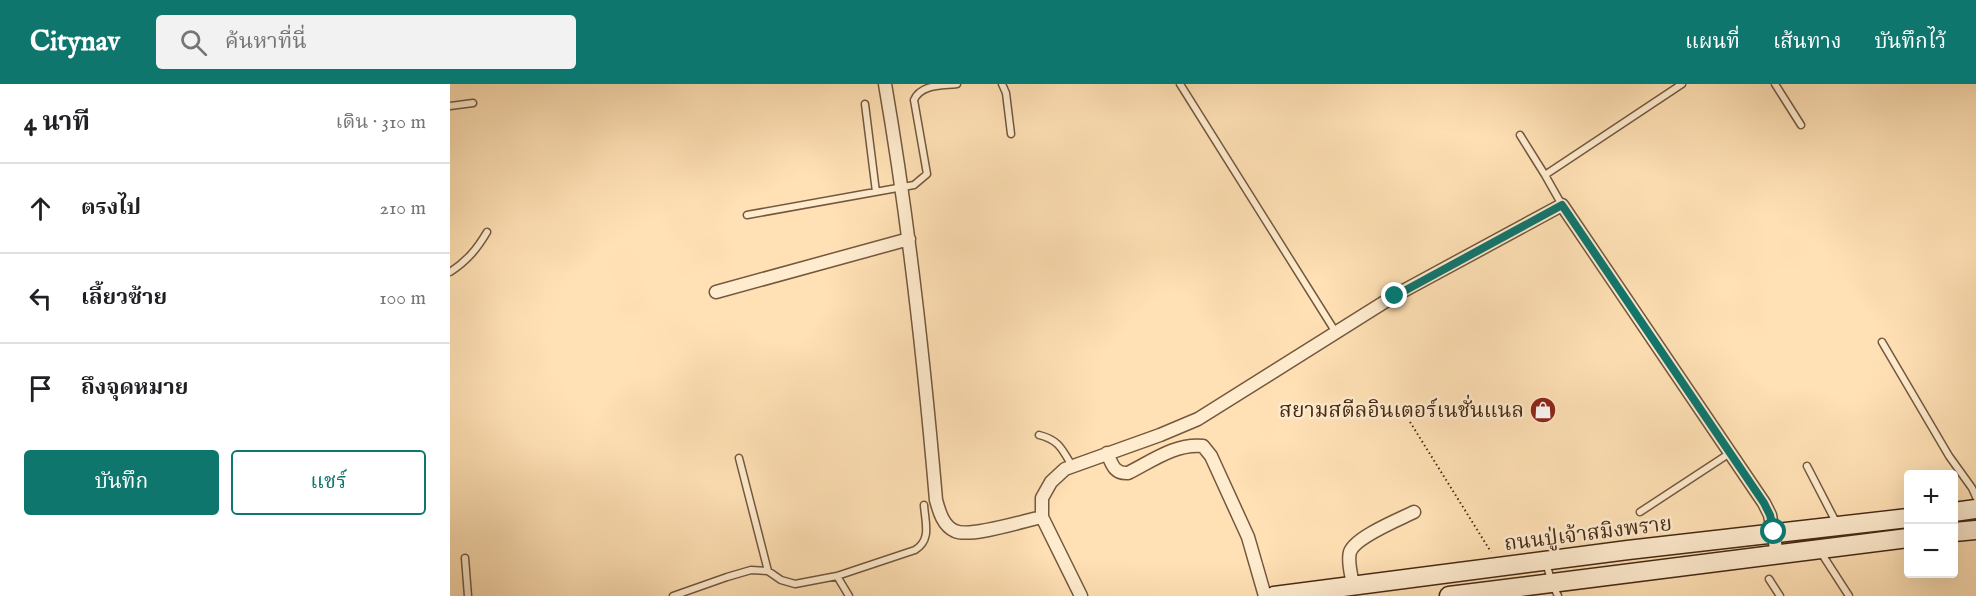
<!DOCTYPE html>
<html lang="th">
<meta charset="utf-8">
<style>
body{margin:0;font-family:"IM FELL English","Noto Serif Thai",serif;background:#f2f2f2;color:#202124}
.controls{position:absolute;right:18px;bottom:18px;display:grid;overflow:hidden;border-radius:6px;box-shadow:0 6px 24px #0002}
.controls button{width:54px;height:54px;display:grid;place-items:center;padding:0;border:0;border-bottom:2px solid #e0e0e0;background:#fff;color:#202124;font:30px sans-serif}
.stop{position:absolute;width:18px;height:18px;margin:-14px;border:4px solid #0f766e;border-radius:50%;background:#fff}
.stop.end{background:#0f766e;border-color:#fff;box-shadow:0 2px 6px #0008}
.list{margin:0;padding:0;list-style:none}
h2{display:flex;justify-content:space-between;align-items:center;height:78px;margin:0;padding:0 24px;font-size:26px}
h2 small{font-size:20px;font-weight:400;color:#757577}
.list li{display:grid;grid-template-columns:39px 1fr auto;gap:18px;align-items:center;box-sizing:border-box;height:90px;padding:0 24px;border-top:2px solid #e0e0e0}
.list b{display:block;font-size:22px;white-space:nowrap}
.list em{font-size:20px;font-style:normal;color:#757577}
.actions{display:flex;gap:12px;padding:18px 24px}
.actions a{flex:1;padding:14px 0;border:2px solid #0f766e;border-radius:6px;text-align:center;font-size:21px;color:#0f766e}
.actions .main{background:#0f766e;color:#fff}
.icon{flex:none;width:33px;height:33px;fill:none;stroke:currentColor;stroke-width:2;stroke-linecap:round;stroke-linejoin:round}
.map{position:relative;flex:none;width:1526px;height:512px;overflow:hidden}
header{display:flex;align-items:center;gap:36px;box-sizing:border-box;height:84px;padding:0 30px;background:#0f766e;color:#fff}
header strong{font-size:28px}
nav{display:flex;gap:33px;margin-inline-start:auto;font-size:21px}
.search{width:420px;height:54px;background:#f2f2f2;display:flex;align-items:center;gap:15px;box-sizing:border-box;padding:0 21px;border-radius:6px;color:#757577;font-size:22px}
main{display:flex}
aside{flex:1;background:#fff}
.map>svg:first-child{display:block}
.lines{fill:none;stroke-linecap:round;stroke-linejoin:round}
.service-casing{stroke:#74583e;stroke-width:9}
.minor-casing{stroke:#74583e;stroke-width:15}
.secondary-casing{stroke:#462a16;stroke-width:21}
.path{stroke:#462a16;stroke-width:2;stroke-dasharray:1.5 3;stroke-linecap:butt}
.service{stroke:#ffeccf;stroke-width:6}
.minor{stroke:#ffeccf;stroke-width:12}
.secondary{stroke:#ffeccf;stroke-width:18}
.route{stroke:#0f766e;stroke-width:8}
.labels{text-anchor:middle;stroke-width:5;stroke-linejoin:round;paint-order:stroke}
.poi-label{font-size:21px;fill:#462a16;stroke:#ffeccf;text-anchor:end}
.street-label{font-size:21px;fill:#462a16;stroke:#ffeccf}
</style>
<header>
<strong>Citynav</strong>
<div class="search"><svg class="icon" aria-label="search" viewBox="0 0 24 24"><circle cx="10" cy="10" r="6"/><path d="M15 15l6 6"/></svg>ค้นหาที่นี่</div>
<nav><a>แผนที่</a><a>เส้นทาง</a><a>บันทึกไว้</a></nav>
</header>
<main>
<aside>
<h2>4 นาที<small>เดิน · 310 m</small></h2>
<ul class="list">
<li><svg class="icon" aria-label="ahead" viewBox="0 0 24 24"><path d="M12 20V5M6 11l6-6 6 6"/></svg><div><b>ตรงไป</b></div><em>210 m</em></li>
<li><svg class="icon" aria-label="left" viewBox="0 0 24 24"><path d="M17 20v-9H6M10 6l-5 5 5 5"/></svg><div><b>เลี้ยวซ้าย</b></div><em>100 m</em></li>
<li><svg class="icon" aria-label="arrive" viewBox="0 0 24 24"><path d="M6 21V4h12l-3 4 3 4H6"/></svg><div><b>ถึงจุดหมาย</b></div></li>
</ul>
<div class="actions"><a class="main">บันทึก</a><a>แชร์</a></div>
</aside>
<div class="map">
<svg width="1526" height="512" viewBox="0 0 1526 512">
<rect width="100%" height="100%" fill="#ffe1b5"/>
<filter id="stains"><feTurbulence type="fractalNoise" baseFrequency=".00333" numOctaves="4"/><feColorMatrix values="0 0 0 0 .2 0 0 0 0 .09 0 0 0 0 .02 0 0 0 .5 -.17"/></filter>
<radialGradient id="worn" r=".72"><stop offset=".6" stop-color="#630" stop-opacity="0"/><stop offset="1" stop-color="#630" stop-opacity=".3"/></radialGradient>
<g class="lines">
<defs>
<path id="service" d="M552,0L556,9L561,50
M730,0L885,247
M1325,0L1351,41
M415,20L426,108
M0,22L23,19
M1070,51L1095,91L1232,0
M1095,91L1112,121
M297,131L464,101L477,90L464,16C471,0 492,2 507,0
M0,188C17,177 27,165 37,148
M1432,258L1499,372L1522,404L1526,413
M589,351C609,356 612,365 622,382
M289,374L318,487
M1357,382L1387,440
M1190,428L1280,369
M1370,467L1399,512
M15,474L18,512
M1096,479L1102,499L1108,512
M387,492L399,512
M1319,495L1330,512
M223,512L277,493L301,486L318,487L331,496L345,500L387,492L465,466C482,456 475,438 474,421"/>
<path id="minor" d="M435,0C459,138 474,276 486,416C489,427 493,442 505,447C520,454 573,437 592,433
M266,208L459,155
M657,369C662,380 664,390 678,389C702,377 726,359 753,362L761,372L798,453L815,512
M903,502C902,492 897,478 900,468C905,453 950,435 964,428
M631,512L592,433V414L601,398L615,385L710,351L748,335L944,212L1112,121L1314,419L1320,431L1327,470"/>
<path id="secondary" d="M1504,428L1526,425
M1504,448L1526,446
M824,512L1178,466L1458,434
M999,512L1458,454"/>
</defs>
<use href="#service" class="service-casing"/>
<use href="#minor" class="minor-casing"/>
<use href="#secondary" class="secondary-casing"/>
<path class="path" d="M960,338L1041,468"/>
<use href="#service" class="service"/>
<use href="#minor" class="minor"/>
<use href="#secondary" class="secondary"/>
</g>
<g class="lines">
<path class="route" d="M945,212L1112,121L1314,419L1320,431L1324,448"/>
</g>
<defs>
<symbol id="shop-disc" viewBox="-11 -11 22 22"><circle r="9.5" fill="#8f2418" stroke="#ffeccf"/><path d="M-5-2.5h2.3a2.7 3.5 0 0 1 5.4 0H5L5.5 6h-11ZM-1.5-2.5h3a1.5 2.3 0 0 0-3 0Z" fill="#fff"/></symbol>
</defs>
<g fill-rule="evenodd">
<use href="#shop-disc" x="1078" y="311" width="30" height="30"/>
</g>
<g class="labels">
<g class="poi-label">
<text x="1074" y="333">สยามสตีลอินเตอร์เนชั่นแนล</text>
</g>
<g class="street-label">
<text transform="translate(1138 449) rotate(-7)" y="7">ถนนปู่เจ้าสมิงพราย</text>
</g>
</g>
<rect width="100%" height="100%" filter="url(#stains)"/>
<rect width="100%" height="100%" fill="url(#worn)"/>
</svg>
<div class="controls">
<button>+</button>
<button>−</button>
</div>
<div class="stop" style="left:1324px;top:448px"></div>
<div class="stop end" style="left:945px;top:212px"></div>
</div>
</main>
